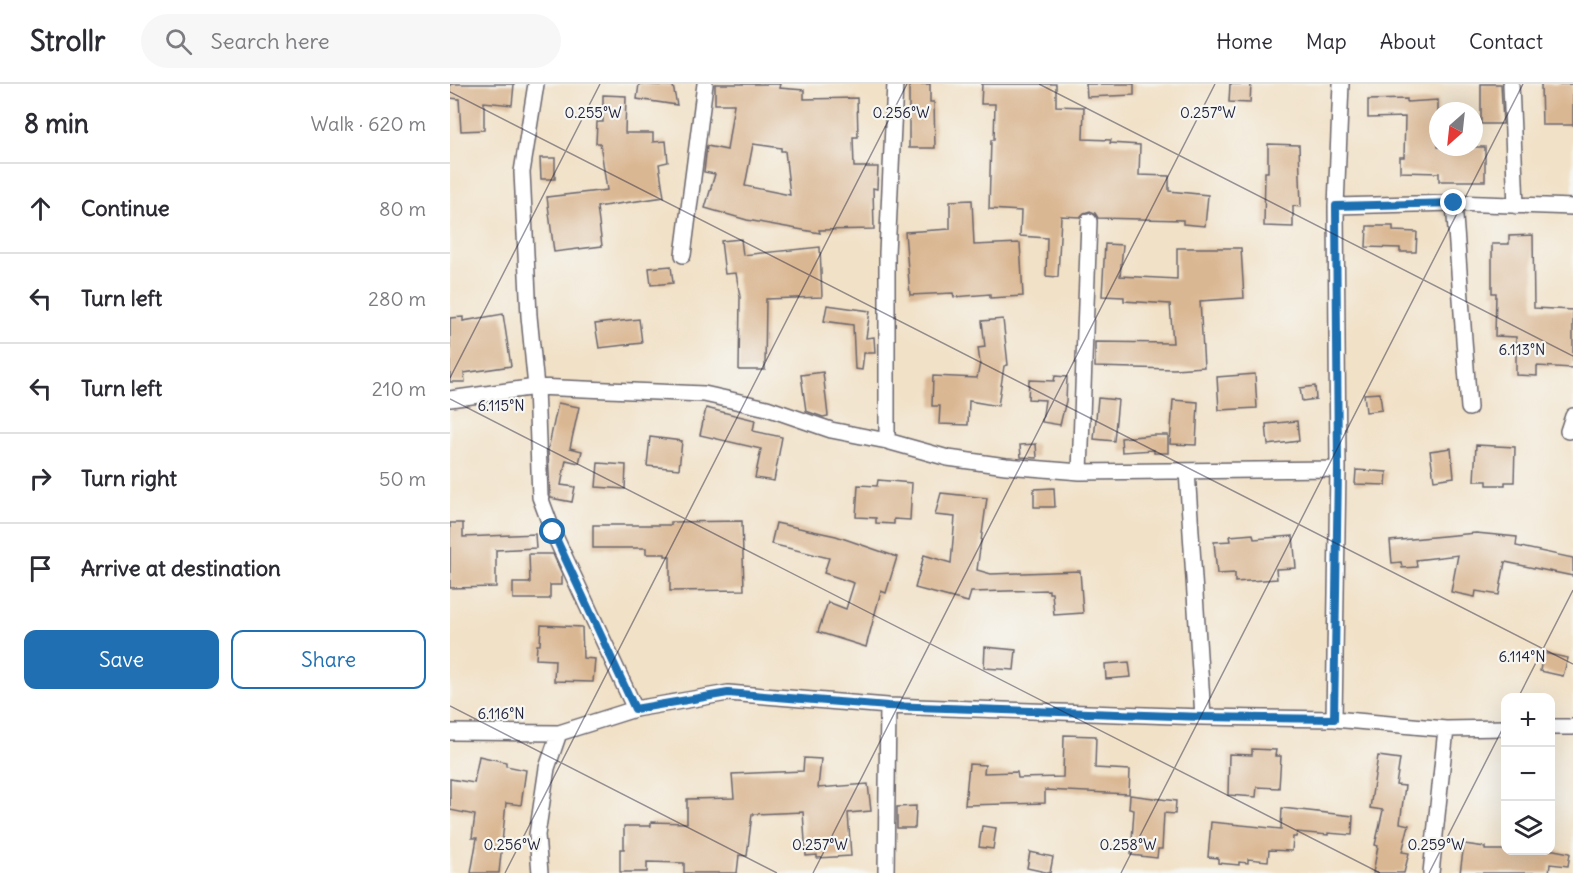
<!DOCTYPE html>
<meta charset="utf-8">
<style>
body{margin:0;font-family:Delius,sans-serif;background:#f7f7f7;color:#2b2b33}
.controls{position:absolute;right:18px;bottom:18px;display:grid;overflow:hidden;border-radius:12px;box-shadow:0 6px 24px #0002}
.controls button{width:54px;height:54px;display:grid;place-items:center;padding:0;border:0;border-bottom:2px solid #e1e1e2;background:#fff;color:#2b2b33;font:30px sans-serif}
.compass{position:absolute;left:979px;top:18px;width:54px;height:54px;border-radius:50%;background:#fff;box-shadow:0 6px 24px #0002;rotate:207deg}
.stop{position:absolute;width:18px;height:18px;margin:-14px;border:4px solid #1f6fb2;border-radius:50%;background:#fff}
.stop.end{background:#1f6fb2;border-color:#fff;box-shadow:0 2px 6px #0008}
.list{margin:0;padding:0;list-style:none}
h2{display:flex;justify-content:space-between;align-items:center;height:78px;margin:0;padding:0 24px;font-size:26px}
h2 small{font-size:20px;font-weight:400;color:#7c7c81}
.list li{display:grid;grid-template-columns:39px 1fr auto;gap:18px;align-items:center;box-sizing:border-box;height:90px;padding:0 24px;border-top:2px solid #e1e1e2}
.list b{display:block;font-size:22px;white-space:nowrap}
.list em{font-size:20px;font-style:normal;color:#7c7c81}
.actions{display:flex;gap:12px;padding:18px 24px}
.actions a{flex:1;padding:14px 0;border:2px solid #1f6fb2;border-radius:12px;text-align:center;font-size:21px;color:#1f6fb2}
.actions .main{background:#1f6fb2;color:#fff}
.icon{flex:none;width:33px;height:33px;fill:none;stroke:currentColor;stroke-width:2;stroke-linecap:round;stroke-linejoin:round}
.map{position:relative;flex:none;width:1123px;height:789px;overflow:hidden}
header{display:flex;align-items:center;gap:36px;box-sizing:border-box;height:84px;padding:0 30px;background:#fff;border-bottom:2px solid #e1e1e2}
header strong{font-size:28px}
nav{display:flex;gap:33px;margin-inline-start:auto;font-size:21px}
.search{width:420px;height:54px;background:#f7f7f7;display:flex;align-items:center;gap:15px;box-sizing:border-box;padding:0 21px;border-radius:33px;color:#7c7c81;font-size:22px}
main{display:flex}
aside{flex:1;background:#fff}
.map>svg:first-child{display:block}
.building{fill:#dab793;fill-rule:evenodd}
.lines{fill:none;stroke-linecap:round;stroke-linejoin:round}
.street-casing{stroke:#6a656c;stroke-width:18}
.street{stroke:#fff;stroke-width:15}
.route{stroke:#1f6fb2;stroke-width:8}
.ticks{fill:none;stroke:#22223b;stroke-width:1.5;stroke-opacity:0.45}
.ticks-label{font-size:15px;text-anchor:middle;fill:#22223b;stroke:#f6f6f2;stroke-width:4.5;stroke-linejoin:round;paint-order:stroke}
</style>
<header>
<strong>Strollr</strong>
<div class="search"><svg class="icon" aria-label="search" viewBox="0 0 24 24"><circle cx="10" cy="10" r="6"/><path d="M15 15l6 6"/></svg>Search here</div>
<nav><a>Home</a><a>Map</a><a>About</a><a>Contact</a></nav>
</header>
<main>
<aside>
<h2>8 min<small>Walk · 620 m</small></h2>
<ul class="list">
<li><svg class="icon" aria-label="ahead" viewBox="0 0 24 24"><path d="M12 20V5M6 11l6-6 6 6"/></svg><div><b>Continue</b></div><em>80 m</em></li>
<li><svg class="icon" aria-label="left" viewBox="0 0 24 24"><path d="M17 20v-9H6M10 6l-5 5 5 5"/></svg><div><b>Turn left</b></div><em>280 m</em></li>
<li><svg class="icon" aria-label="left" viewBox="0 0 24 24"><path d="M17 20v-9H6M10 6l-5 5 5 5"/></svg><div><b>Turn left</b></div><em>210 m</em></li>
<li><svg class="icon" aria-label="right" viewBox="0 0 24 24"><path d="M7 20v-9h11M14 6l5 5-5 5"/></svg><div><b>Turn right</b></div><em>50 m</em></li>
<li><svg class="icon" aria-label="arrive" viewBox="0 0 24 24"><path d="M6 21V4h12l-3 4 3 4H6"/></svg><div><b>Arrive at destination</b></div></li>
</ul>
<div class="actions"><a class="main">Save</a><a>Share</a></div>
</aside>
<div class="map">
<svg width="1123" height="789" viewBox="0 0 1123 789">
<rect width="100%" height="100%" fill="#f6f6f2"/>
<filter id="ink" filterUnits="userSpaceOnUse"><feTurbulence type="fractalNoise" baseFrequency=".0167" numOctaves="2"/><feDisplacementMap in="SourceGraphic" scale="12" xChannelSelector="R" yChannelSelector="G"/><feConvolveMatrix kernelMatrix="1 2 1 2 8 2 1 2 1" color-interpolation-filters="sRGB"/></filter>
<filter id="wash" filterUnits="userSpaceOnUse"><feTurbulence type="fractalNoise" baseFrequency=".008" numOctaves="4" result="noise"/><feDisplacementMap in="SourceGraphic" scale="24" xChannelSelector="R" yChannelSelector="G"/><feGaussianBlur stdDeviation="1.35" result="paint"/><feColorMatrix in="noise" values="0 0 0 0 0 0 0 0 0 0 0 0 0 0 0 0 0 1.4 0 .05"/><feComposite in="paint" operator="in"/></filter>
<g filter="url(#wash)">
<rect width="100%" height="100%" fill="#f1e1c7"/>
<g id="blocks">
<path class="building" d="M0,0H64L62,21L34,18V46L11,47L9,15L0,14Z
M189,0L223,2L227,21L187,15Z
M265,0H330L329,4L354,6V15L407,14L408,53H403L404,83H428L427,105L423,104L424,145L369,146L370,149L297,136L255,124L265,90L254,88L257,62L277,66L284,20H265ZM303,60L331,64V67H335L340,111L295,102Z
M459,0H480V18H484L485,64H459Z
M532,0H606V22L634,23L633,55L661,56L660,59L690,61L689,91L719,92V107L758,111L755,142L733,140V136L648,134L645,129L640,127L634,129L630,133L611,132L608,193L596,192L597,154L570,152L571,127L539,125L541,56H544L545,20H531Z
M636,0H684V11L637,13Z
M780,0H801L800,19L779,18Z
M1031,0H1051L1053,40H1031Z
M1091,0H1123V41H1092Z
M153,11L176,12L175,49H203V58L216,57L218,78L209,80L214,113L147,123L152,162L104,168L97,113L157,106L150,59H146L147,38H153Z
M957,15V18L988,16V63H1035V97H989V89L950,88V73H954L955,33L918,34V16Z
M818,60L849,61L851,123L843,122V143L814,142L815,88H818Z
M90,74H105V95H91Z
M522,116L524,161L570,159L573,212L540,214V210L504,213L503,209L460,211L455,148L500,145V117Z
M917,142H943V147L967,148L966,168H950V164L916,163Z
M1083,151L1084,224L1123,226V284L1087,282V292L1066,291V253L1045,252L1046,209H1042V160H1059V152Z
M291,155L293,171L370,163L372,213L316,215L315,286H289L290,213L286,189L275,190L271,157Z
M655,160L673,161L670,192L727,195V164H791L794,214L750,217L754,283L724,285L645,283V258L723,259L720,220L674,217V213L652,212Z
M221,182L223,199L201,201L199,184Z
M377,221L420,227L416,254L424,253L425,269H414L412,286L405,285L403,241L374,237Z
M53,230L61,282L14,289L15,298H0V234L13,233V237Z
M189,235L192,259L149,264L145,240Z
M553,235L558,281L554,282L548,322L519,317L518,341L489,340L490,322H482L483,292L527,294L530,279L528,264L535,263L532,237Z
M373,288L378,332L373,333L356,327L351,291Z
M805,290L807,324L769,326L767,293Z
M605,292L617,293L616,317L610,341L592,338L595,316L578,315L579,296L604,297Z
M865,302L866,315L852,317L850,304Z
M930,309L932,326L916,328L914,310Z
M648,314L668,316L664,357L644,355Z
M723,316L748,318L746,361L720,360Z
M108,319L129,323L120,364L132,367L129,379L116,376L111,401L125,403L122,418L101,414L100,411L98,366Z
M256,324L305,336L303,347L332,353L324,397L305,394L311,365L250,351Z
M847,337L849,357L818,361L816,340Z
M704,351H718V369H704V366L672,368L671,354Z
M200,353L232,357L229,385L197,382Z
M586,360L587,374L571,373L570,361Z
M1026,361L1065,363L1064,398H1055V401H1037V397H1024Z
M1001,364L1004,393L984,396L980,367Z
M148,379L176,381L175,405L146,403Z
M906,386L937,388L936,401L905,400Z
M428,396L462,399L460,436L444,435V440L426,439V434L406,433L408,401L427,402Z
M604,404L605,423H584V405Z
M491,409L537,414L527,486L541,490L630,487L633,529L604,531L602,509H599V506L521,508L518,518L465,504L474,471L501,479L505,433L485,431Z
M292,437L294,506L220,507V472H215V470H196V464H143V441H221V438Z
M0,439H13V453L85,450L86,464L46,466V503L0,504Z
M326,439L386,452L447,473L436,509L431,507L416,563L368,548L378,518L396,525L404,499L374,489L379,474L321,460Z
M1026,449L1067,453L1066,462L1123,474V492L1055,478L1049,511L1026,507L1025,513L1001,508L1008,471L966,476L967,483L952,484L951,478L942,479L940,457Z
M803,450L804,455L843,452L846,484L826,485L827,495L785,498V489L767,490L764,458L781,457L780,452Z
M79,470H103L112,490V501H100V515H63V499H80Z
M91,541L132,543L133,574L145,575L143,598L104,597L105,576L86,575L87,561H90Z
M535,563L566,566L564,586L534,584Z
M1093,569L1118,574L1113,592L1090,587Z
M679,578L681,593L656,595L655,580Z
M614,651L646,652L645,684L680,686L679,710L595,706V719L515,721L519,680L535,681L534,689L567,688L568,694L613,693Z
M802,665L826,666L825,672H831L829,704L807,703L806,713L778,711L779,670L802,671Z
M29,672L56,678V682L76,686L71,721L56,719L49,789H21L27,754H22L25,731L0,726V695L24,699Z
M928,672L950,675L946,701L955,702L950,739L959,741L952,768L959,769L954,789H923L928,762L925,761L933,726L920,724Z
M354,674L371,675L368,704L418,700L421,727L398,729L401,772L367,774V771L356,772L353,728L302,730L297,772L289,771L287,789H234V779L197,778V788H170V765H174V742H201V738L237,739V715L284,714L282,690L353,687Z
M680,711L726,717L725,730L714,729L712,765H708L707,774L681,771L684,726L679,725Z
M466,722L465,744H447V723Z
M832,724L903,732L902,751L878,749V751L847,748L846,753H843L842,767L819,766L818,777L798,775V779L789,778V781L768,779V774L758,773L761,738L831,745Z
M532,742L546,744L543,765L529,763Z
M1014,760L1035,763V766H1104L1120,769L1118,782L1100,780L1099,789H1010Z
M580,768L603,773L600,789L577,784Z"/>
</g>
</g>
<g filter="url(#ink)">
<use href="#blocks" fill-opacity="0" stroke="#6a656c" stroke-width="1.5"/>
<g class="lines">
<defs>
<path id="street" d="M86,0L72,88L79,232L86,303L90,413L103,448L185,625
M1061,0L1066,122
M1004,119L1019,324
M886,122L1004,119L1123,123
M233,171L255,0
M0,315L86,303L254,310L317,324L381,346L437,357L498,374L556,382L630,388L888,385
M1118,347L1123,332
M437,357V169L445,0
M737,387L753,633
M630,388L639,137
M884,635L888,385L886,122L891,0
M1100,643H1123
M0,648L109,649L185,625L278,609L438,622L753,633L884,635L996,645L1056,644
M90,789L87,751L97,684L109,649
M436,789L438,622
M981,789L996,645"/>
</defs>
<use href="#street" class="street-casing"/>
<use href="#street" class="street"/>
</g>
</g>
<g class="lines" filter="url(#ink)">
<path class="route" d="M103,448L185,625L278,609L438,622L753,633L884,635L888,385L886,122L1004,119"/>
</g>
<path class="ticks" d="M589,0L1123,272M0,8L1123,580M0,294L150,0M0,315L930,789M1068,614L1123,506M0,622L327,789M55,789L457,0M363,789L765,0M671,789L1073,0M979,789L1056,638"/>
<g class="ticks-label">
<text x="143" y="34">0.255°W</text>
<text x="451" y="34">0.256°W</text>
<text x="758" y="34">0.257°W</text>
<text x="1072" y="271">6.113°N</text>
<text x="51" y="327">6.115°N</text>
<text x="1072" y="578">6.114°N</text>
<text x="51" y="635">6.116°N</text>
<text x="62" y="766">0.256°W</text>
<text x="370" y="766">0.257°W</text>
<text x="678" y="766">0.258°W</text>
<text x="986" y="766">0.259°W</text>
</g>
</svg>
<div class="controls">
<button>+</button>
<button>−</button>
<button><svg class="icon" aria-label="layers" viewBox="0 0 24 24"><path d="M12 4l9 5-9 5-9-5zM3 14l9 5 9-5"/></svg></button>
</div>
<svg class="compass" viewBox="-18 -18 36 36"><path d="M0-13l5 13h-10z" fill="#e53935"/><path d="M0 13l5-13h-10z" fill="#7c7c81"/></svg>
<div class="stop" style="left:103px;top:448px"></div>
<div class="stop end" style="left:1004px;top:119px"></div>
</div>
</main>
